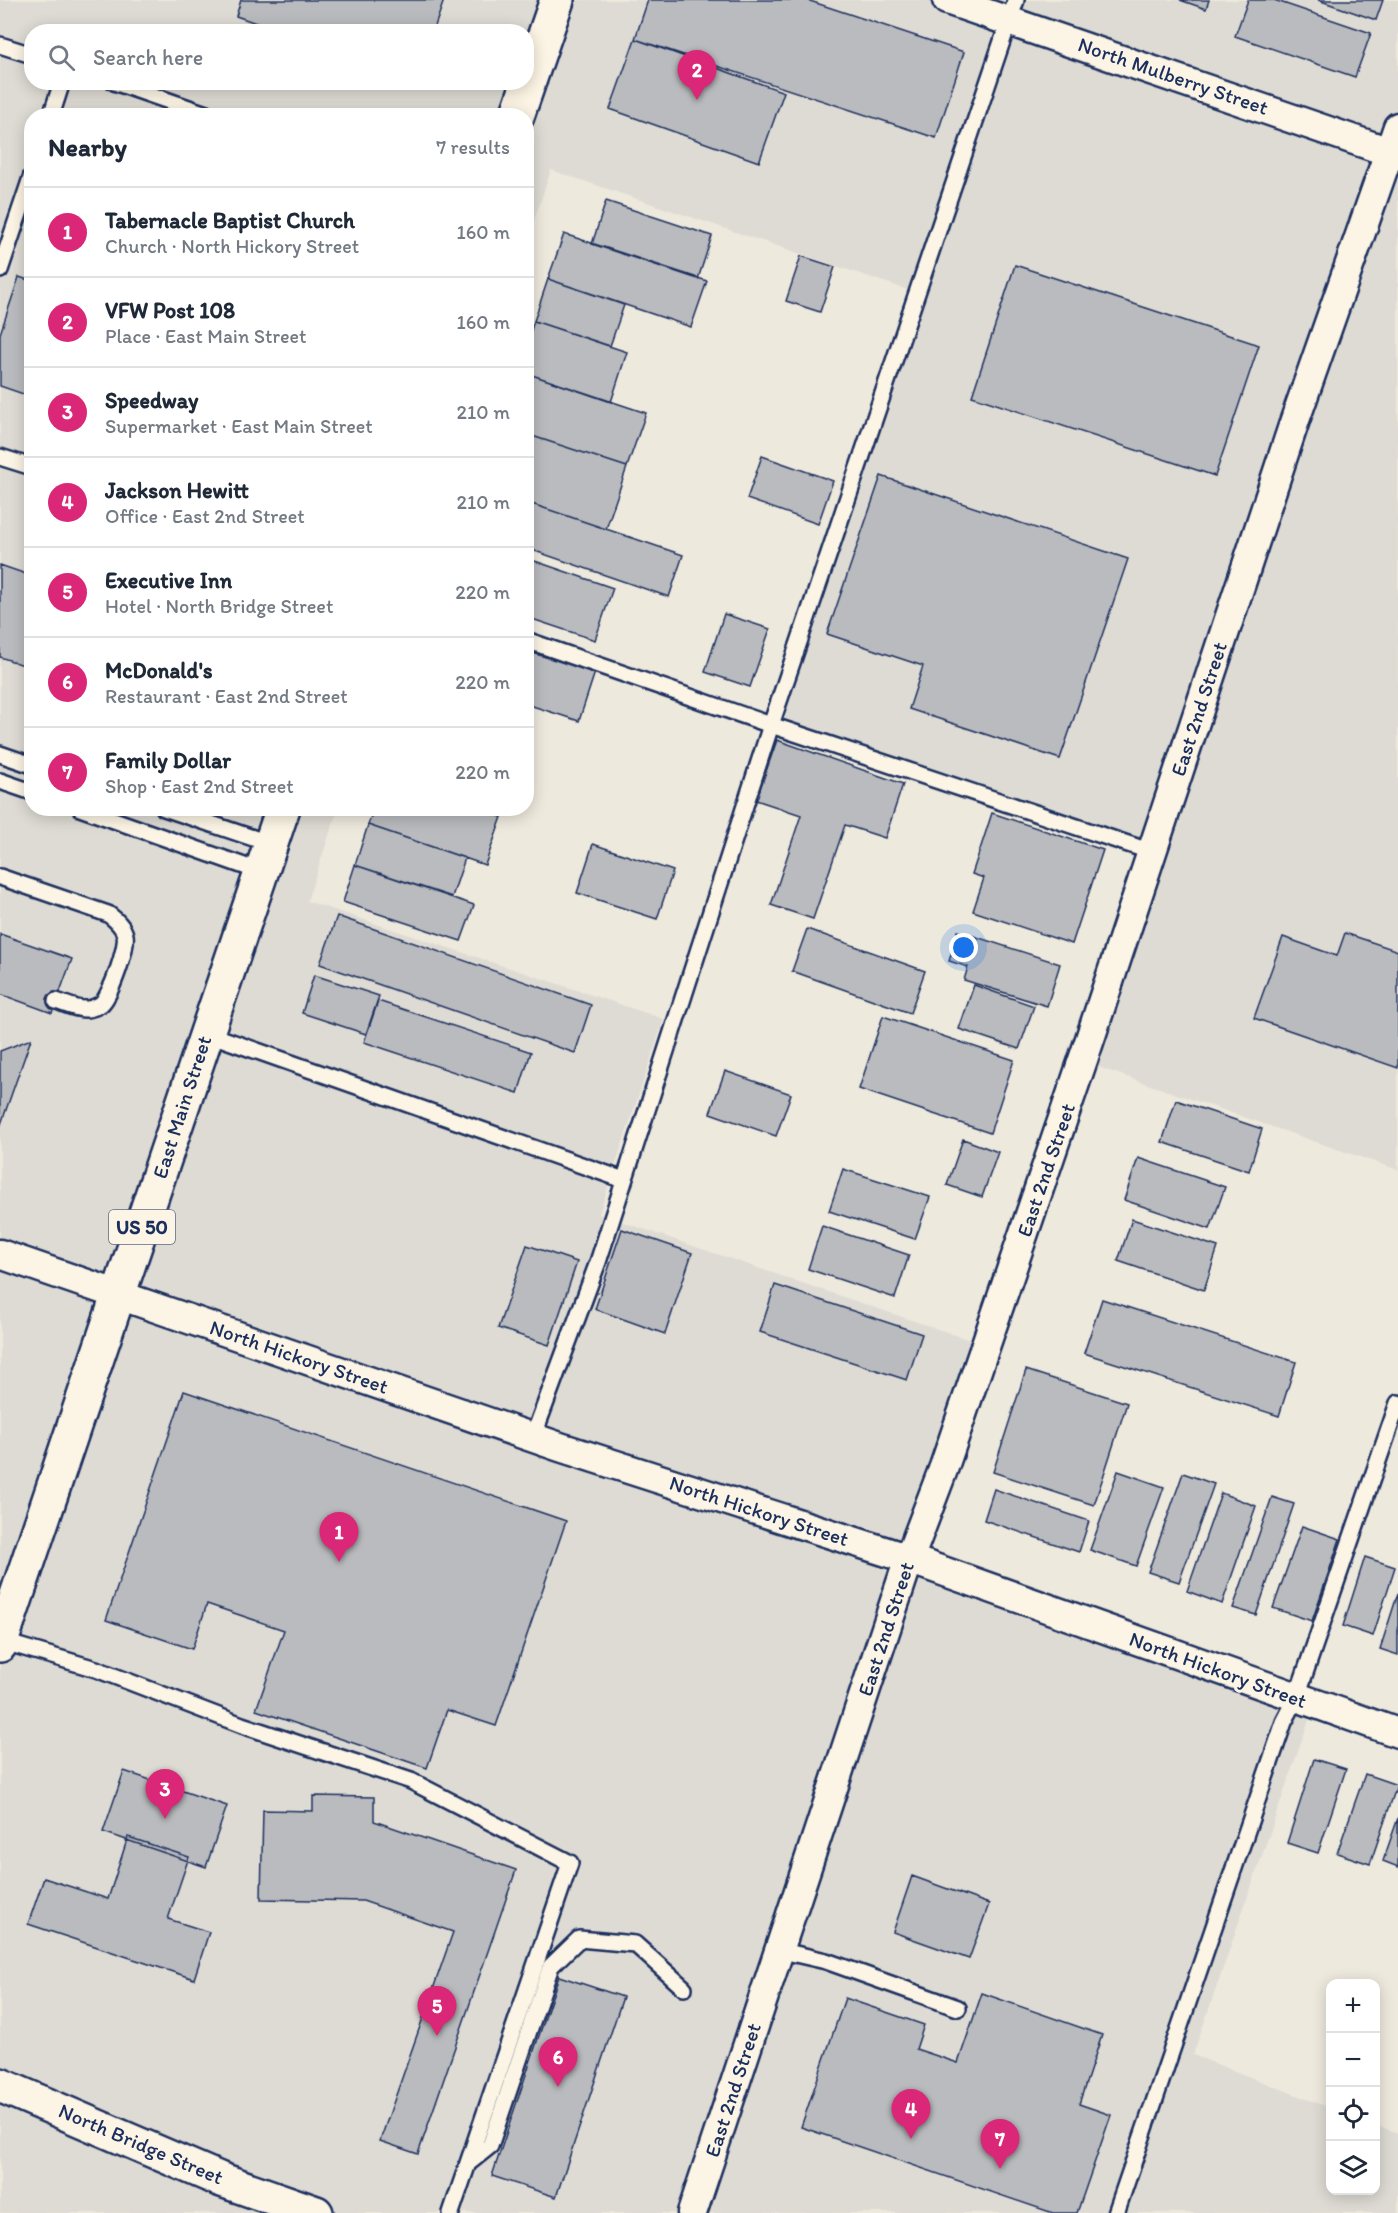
<!DOCTYPE html>
<meta charset="utf-8">
<style>
body{margin:0;font-family:Itim,sans-serif;background:#f6f6f7;color:#1f2937}
.controls{position:absolute;right:18px;bottom:18px;display:grid;overflow:hidden;border-radius:12px;box-shadow:0 3px 15px #0003}
.controls button{width:54px;height:54px;display:grid;place-items:center;padding:0;border:0;border-bottom:2px solid #e0e1e3;background:#fff;color:#1f2937;font:30px sans-serif}
.you{position:absolute;left:964px;top:948px;width:21px;height:21px;margin:-15px;border:4px solid #fff;border-radius:50%;background:#1a73e8;box-shadow:0 0 0 9px #1a73e833}
.badge{display:grid;place-items:center;width:39px;height:39px;border-radius:50%;background:#db2777;color:#fff;font-size:20px;font-weight:700}
.pin{position:absolute;translate:-50% -50px;filter:drop-shadow(0 2px 3px #0008)}
.pin::after{content:'';position:absolute;top:32px;width:21px;height:18px;background:inherit;clip-path:polygon(0 0,100% 0,50% 100%)}
.list{margin:0;padding:0;list-style:none}
h2{display:flex;justify-content:space-between;align-items:center;height:78px;margin:0;padding:0 24px;font-size:26px}
h2 small{font-size:20px;font-weight:400;color:#747a83}
.list li{display:grid;grid-template-columns:39px 1fr auto;gap:18px;align-items:center;box-sizing:border-box;height:90px;padding:0 24px;border-top:2px solid #e0e1e3}
.list b{display:block;font-size:22px;white-space:nowrap}
.list p{margin:0;font-size:20px;white-space:nowrap;color:#747a83}
.list em{font-size:20px;font-style:normal;color:#747a83}
.icon{flex:none;width:33px;height:33px;fill:none;stroke:currentColor;stroke-width:2;stroke-linecap:round;stroke-linejoin:round}
.map{position:relative;flex:none;width:1398px;height:2213px;overflow:hidden}
.search{position:absolute;background:#fff;box-shadow:0 3px 15px #0003;left:24px;top:24px;width:510px;height:66px;display:flex;align-items:center;gap:15px;box-sizing:border-box;padding:0 21px;border-radius:24px;color:#747a83;font-size:22px}
.panel{position:absolute;background:#fff;box-shadow:0 3px 15px #0003;left:24px;top:108px;width:510px;height:708px;border-radius:24px}
.map>svg:first-child{display:block}
.built{fill:#dedbd4;fill-rule:evenodd}
.building{fill:#babbbe;stroke:#1b2f5e;stroke-width:1.5}
.lines{fill:none;stroke-linecap:round;stroke-linejoin:round}
.service-casing{stroke:#1b2f5e;stroke-width:20}
.minor-casing{stroke:#1b2f5e;stroke-width:33}
.secondary-casing{stroke:#1b2f5e;stroke-width:38}
.primary-casing{stroke:#1b2f5e;stroke-width:38}
.service{stroke:#fcf5e5;stroke-width:15}
.minor{stroke:#fcf5e5;stroke-width:28}
.secondary{stroke:#fcf5e5;stroke-width:33}
.primary{stroke:#fcf5e5;stroke-width:33}
.labels{text-anchor:middle;stroke-width:6;stroke-linejoin:round;paint-order:stroke}
.shield{fill:#fcf5e5;stroke:#5e6a86;stroke-width:1.5}
.shield-label{font-size:20px;font-weight:bold;fill:#1b2f5e}
.street-label{font-size:21px;fill:#1b2f5e;stroke:#fcf5e5}
</style>
<div class="map">
<svg width="1398" height="2213" viewBox="0 0 1398 2213">
<rect width="100%" height="100%" fill="#eee9dd"/>
<filter id="ink" filterUnits="userSpaceOnUse"><feTurbulence type="fractalNoise" baseFrequency=".0167" numOctaves="2"/><feDisplacementMap in="SourceGraphic" scale="12" xChannelSelector="R" yChannelSelector="G"/><feConvolveMatrix kernelMatrix="1 2 1 2 8 2 1 2 1" color-interpolation-filters="sRGB"/></filter>
<g filter="url(#ink)">
<path class="built" d="M0,0H1398V1170L1066,1056L1135,855L763,726L908,290L551,170L527,241L526,116H32V808L338,809L307,901L664,1019L599,1214L973,1341L895,1570L1311,1714L1193,2055L1330,2108V2190H1376V2125L1398,2133V2213H0ZM32,32H526V82H32Z"/>
<path class="building" d="M241,0H444L433,32H282L236,16Z
M648,0H807L964,52L936,138L635,39Z
M1180,0H1209L1206,9Z
M1248,0H1274L1371,33L1355,77L1235,36Z
M1318,0H1383L1376,20Z
M635,39L784,92L759,162L610,109Z
M606,201L712,236L698,279L592,244Z
M564,234L707,281L691,327L548,279Z
M801,256L835,267L820,312L786,301Z
M1015,265L1259,345L1215,476L972,396Z
M19,277L32,281V397L0,386V334Z
M548,279L624,305L610,346L534,321Z
M534,321L627,352L611,402L526,373V345Z
M526,373L646,413L627,467L526,434Z
M526,434L627,467L606,529L526,502Z
M762,456L833,481L818,524L747,499Z
M881,476L1128,559L1060,759L909,709L923,666L827,634Z
M526,502L683,555L669,597L526,548Z
M526,558L613,588L595,640L526,617Z
M0,565L32,576V668L0,657Z
M724,614L770,629L750,687L705,672Z
M526,651L595,672L579,721L526,704Z
M777,740L903,784L885,838L845,825L813,919L771,905L801,815L756,800Z
M374,808H475L502,817L485,865L368,825Z
M992,813L1103,850L1072,944L973,911L984,878L972,874Z
M368,825L465,858L452,897L355,865Z
M593,844L673,871L657,919L577,893Z
M355,865L474,905L461,941L343,902Z
M337,916L591,1005L575,1053L320,964Z
M807,929L925,971L910,1013L792,971Z
M958,931L1060,964L1047,1006L964,980L968,967L949,961Z
M1345,933L1398,951V1068L1254,1018L1283,937L1337,956Z
M0,934L72,959L52,1013L0,994Z
M314,975L379,996L366,1034L302,1013Z
M974,985L1034,1006L1019,1049L959,1029Z
M378,1001L531,1052L518,1093L364,1042Z
M883,1016L1014,1060L990,1133L859,1089Z
M31,1039L0,1127V1051Z
M725,1071L791,1094L776,1136L710,1113Z
M1176,1100L1262,1129L1249,1171L1162,1142Z
M963,1139L998,1152L982,1197L947,1185Z
M1138,1158L1225,1187L1210,1229L1124,1200Z
M843,1169L930,1197L915,1239L829,1211Z
M1132,1219L1218,1247L1204,1290L1118,1261Z
M822,1226L909,1255L895,1298L808,1269Z
M622,1229L692,1253L665,1334L595,1309Z
M527,1245L577,1262L549,1345L498,1328Z
M775,1285L922,1334L907,1380L760,1332Z
M1102,1299L1296,1362L1279,1416L1084,1353Z
M1026,1370L1127,1403L1094,1505L993,1472Z
M184,1391L566,1521L496,1726L447,1710L427,1768L256,1710L284,1630L207,1604L192,1649L106,1620Z
M1118,1471L1164,1487L1136,1566L1090,1550Z
M1183,1473L1214,1484L1179,1582L1148,1572Z
M994,1489L1089,1521L1079,1552L984,1520Z
M1221,1493L1256,1506L1222,1604L1187,1591Z
M1272,1497L1294,1504L1256,1615L1233,1608Z
M1302,1526L1340,1539L1312,1621L1273,1608Z
M1365,1557L1395,1567L1373,1636L1343,1626Z
M1398,1593V1655L1380,1649Z
M1314,1759L1346,1769L1318,1853L1287,1843Z
M124,1771L227,1806L206,1867L103,1832Z
M1365,1774L1397,1785L1370,1864L1337,1853Z
M313,1796L374,1797V1821L516,1870L418,2154L380,2141L453,1932L363,1901L261,1899L263,1810L313,1811Z
M1398,1818V1867L1383,1861Z
M128,1837L189,1857L168,1919L209,1932L194,1979L28,1924L44,1878L108,1899Z
M912,1876L989,1904L969,1959L893,1932Z
M559,1976L623,1997L556,2197L492,2176Z
M982,1993L1102,2035L1079,2104L1111,2115L1077,2213H1053L801,2127L845,1998L924,2025L916,2049L958,2063Z"/>
<g class="lines">
<defs>
<path id="service" d="M0,45L32,55
M114,82L212,116
M51,116L62,82
M0,270L32,175
M0,457L32,467
M526,640L771,725L1152,852
M0,754L32,765
M0,781L32,792
M80,808L261,872
M164,808L271,844
M0,877L108,914C116,920 123,926 125,935C128,947 110,997 101,1004C98,1006 91,1009 87,1009C77,1010 66,1004 56,1001
M206,1033L624,1180
M533,1437L598,1262L771,725L1016,0
M1,1641L96,1669L242,1725L411,1781L570,1863L451,2213
M778,1950L826,1961L958,2008
M470,2162L490,2146L551,1966L579,1939L635,1944L684,1988
M1116,2213L1284,1722L1296,1699L1398,1403"/>
<path id="minor" d="M947,0L1398,155
M0,1254L560,1447L909,1559L1398,1733
M692,2213L909,1559L944,1467L1087,1048L1295,420L1398,127"/>
<path id="secondary" d="M0,2085L219,2179L316,2213"/>
<path id="primary" d="M517,116L557,0
M0,1645L283,808"/>
</defs>
<use href="#service" class="service-casing"/>
<use href="#minor" class="minor-casing"/>
<use href="#secondary" class="secondary-casing"/>
<use href="#primary" class="primary-casing"/>
<use href="#service" class="service"/>
<use href="#minor" class="minor"/>
<use href="#secondary" class="secondary"/>
<use href="#primary" class="primary"/>
</g>
</g>
<g class="labels">
<rect class="shield" x="109" y="1210" width="66" height="34" rx="4.5"/>
<g class="shield-label">
<text x="142" y="1234">US 50</text>
</g>
<g class="street-label">
<text transform="translate(1173 76) rotate(19)" y="7">North Mulberry Street</text>
<text transform="translate(1199 709) rotate(-72)" y="7">East 2nd Street</text>
<text transform="translate(182 1107) rotate(-72)" y="7">East Main Street</text>
<text transform="translate(1046 1170) rotate(-71)" y="7">East 2nd Street</text>
<text transform="translate(299 1357) rotate(19)" y="7">North Hickory Street</text>
<text transform="translate(759 1511) rotate(18)" y="7">North Hickory Street</text>
<text transform="translate(886 1629) rotate(-72)" y="7">East 2nd Street</text>
<text transform="translate(1218 1670) rotate(20)" y="7">North Hickory Street</text>
<text transform="translate(733 2090) rotate(-72)" y="7">East 2nd Street</text>
<text transform="translate(141 2144) rotate(23)" y="7">North Bridge Street</text>
</g>
</g>
</svg>
<div class="controls">
<button>+</button>
<button>−</button>
<button><svg class="icon" aria-label="locate" viewBox="0 0 24 24"><circle cx="12" cy="12" r="6"/><path d="M12 2v4M12 18v4M2 12h4M18 12h4"/></svg></button>
<button><svg class="icon" aria-label="layers" viewBox="0 0 24 24"><path d="M12 4l9 5-9 5-9-5zM3 14l9 5 9-5"/></svg></button>
</div>
<div class="you"></div>
<div class="pin badge" style="left:339px;top:1562px">1</div>
<div class="pin badge" style="left:697px;top:100px">2</div>
<div class="pin badge" style="left:165px;top:1819px">3</div>
<div class="pin badge" style="left:911px;top:2139px">4</div>
<div class="pin badge" style="left:437px;top:2036px">5</div>
<div class="pin badge" style="left:558px;top:2087px">6</div>
<div class="pin badge" style="left:1000px;top:2169px">7</div>
<div class="search"><svg class="icon" aria-label="search" viewBox="0 0 24 24"><circle cx="10" cy="10" r="6"/><path d="M15 15l6 6"/></svg>Search here</div>
<section class="panel">
<h2>Nearby<small>7 results</small></h2>
<ul class="list">
<li><span class="badge">1</span><div><b>Tabernacle Baptist Church</b><p>Church · North Hickory Street</p></div><em>160 m</em></li>
<li><span class="badge">2</span><div><b>VFW Post 108</b><p>Place · East Main Street</p></div><em>160 m</em></li>
<li><span class="badge">3</span><div><b>Speedway</b><p>Supermarket · East Main Street</p></div><em>210 m</em></li>
<li><span class="badge">4</span><div><b>Jackson Hewitt</b><p>Office · East 2nd Street</p></div><em>210 m</em></li>
<li><span class="badge">5</span><div><b>Executive Inn</b><p>Hotel · North Bridge Street</p></div><em>220 m</em></li>
<li><span class="badge">6</span><div><b>McDonald's</b><p>Restaurant · East 2nd Street</p></div><em>220 m</em></li>
<li><span class="badge">7</span><div><b>Family Dollar</b><p>Shop · East 2nd Street</p></div><em>220 m</em></li>
</ul>
</section>
</div>
